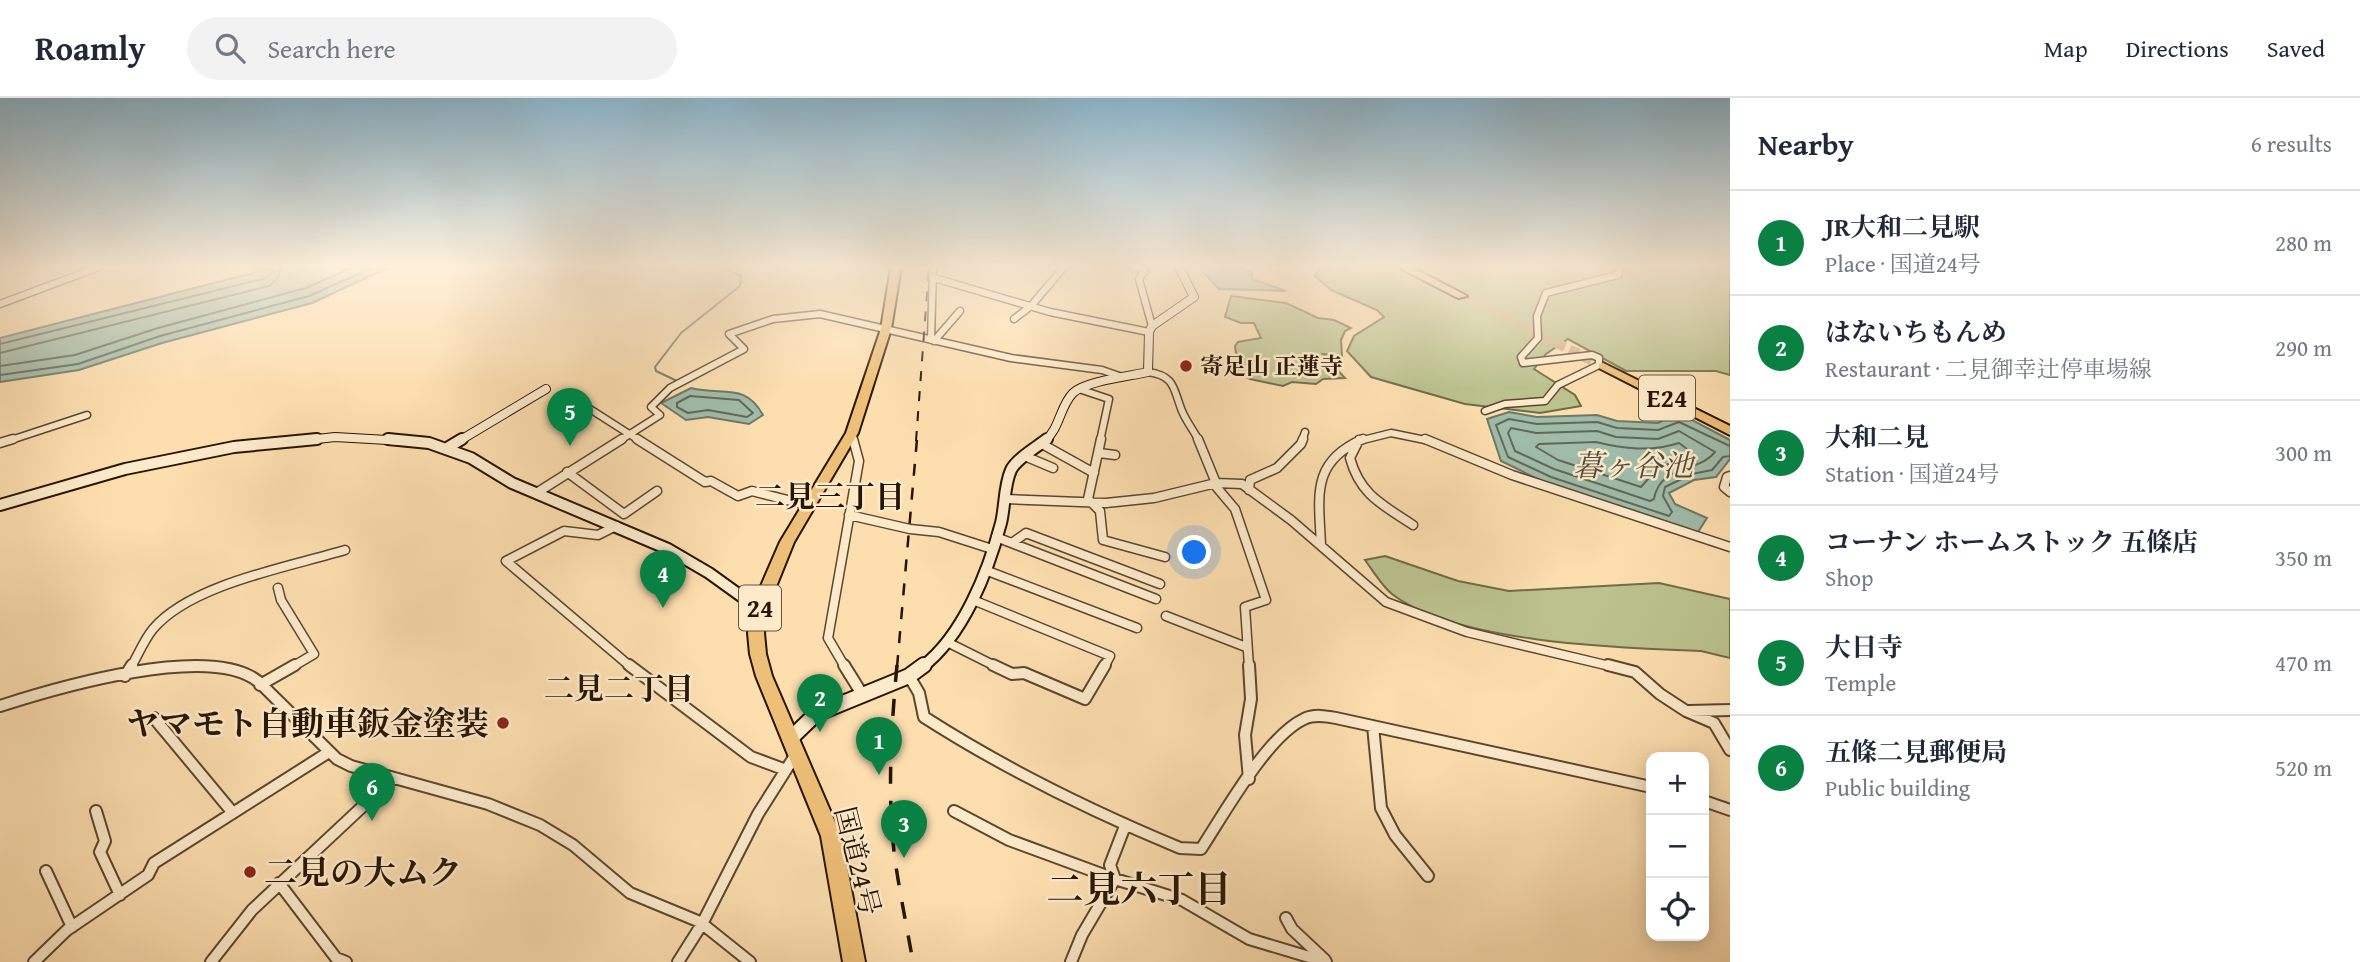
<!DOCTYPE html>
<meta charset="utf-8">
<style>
body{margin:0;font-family:"Gentium Book Plus","Noto Serif JP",serif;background:#f2f2f3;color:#1f2937}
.controls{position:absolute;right:21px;bottom:21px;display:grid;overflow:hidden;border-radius:14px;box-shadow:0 4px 18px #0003}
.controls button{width:63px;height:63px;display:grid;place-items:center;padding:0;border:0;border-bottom:2px solid #e0e1e3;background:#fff;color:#1f2937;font:35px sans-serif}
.you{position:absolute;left:1195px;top:455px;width:24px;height:24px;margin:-18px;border:5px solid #fff;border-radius:50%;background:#1a73e8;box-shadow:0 0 0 10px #1a73e833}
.badge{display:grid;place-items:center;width:46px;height:46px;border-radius:50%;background:#0b8043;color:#fff;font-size:23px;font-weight:700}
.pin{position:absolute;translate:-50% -58px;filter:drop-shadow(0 2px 4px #0008)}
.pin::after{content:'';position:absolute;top:37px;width:24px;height:21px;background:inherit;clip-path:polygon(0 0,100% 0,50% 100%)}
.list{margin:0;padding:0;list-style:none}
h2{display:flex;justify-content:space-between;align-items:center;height:91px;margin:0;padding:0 28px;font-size:30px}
h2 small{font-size:23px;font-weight:400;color:#747a83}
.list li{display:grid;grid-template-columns:46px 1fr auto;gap:21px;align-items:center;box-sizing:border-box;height:105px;padding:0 28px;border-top:2px solid #e0e1e3}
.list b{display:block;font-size:26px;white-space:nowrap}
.list p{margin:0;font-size:23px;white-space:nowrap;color:#747a83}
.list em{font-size:23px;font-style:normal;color:#747a83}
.icon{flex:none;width:38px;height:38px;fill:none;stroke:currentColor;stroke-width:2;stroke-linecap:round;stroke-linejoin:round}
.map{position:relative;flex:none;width:1730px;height:864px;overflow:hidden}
header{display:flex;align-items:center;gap:42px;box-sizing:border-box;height:98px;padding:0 35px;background:#fff;border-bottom:2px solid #e0e1e3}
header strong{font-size:33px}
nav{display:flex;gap:38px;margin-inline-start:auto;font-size:24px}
.search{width:490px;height:63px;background:#f2f2f3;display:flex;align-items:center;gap:18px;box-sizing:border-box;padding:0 24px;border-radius:38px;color:#747a83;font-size:26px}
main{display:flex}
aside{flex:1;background:#fff}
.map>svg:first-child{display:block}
.green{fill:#bbc28e;stroke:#716c48;stroke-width:2}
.water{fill:#9fbcaa;stroke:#6f7967;stroke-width:2}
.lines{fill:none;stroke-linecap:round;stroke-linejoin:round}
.shore{stroke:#636856;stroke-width:2}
.stream{stroke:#6f7967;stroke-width:2}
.highway-tunnel{stroke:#d1b68c;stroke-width:10;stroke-dasharray:10 5;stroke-linecap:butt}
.street-far2-casing{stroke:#5c472d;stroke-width:9}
.street-far1-casing{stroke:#5c472d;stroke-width:11}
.street-casing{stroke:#5c472d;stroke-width:14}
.secondary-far2-casing{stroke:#271502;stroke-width:10}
.secondary-far1-casing{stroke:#271502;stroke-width:14}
.secondary-casing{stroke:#271502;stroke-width:18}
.highway-casing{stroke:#271502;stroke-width:4}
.street-far2{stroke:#fdeacb;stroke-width:6}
.street-far1{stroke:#fdeacb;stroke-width:8}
.street{stroke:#fdeacb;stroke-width:10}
.secondary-far2{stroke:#fdeacb;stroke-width:8}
.secondary-far1{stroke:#fdeacb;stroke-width:10}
.secondary{stroke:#fdeacb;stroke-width:14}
.highway{fill:#eebf78;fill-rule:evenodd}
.rail-far2{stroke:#271502;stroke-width:2;stroke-dasharray:10 10;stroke-linecap:butt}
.rail-far1{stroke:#271502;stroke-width:2.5;stroke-dasharray:12 12;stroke-linecap:butt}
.rail{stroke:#271502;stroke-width:3.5;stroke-dasharray:17 17;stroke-linecap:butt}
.poi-dot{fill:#8f2418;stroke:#fdeacb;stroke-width:2.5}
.labels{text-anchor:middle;stroke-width:5;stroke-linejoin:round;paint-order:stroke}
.far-poi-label{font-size:23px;font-weight:bold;fill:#271502;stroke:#fdeacb;text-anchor:start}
.shield{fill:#fdeacb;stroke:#67553e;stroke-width:2}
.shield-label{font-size:26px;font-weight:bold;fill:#271502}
.street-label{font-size:28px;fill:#271502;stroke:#fdeacb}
.water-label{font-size:30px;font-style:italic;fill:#514f3d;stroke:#fdeacb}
.neighbourhood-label{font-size:30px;font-weight:bold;fill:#271502;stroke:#fdeacb}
.near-poi-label{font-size:33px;font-weight:bold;fill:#271502;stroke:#fdeacb;text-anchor:end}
.near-neighbourhood-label{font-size:37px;font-weight:bold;fill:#271502;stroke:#fdeacb}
</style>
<header>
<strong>Roamly</strong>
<div class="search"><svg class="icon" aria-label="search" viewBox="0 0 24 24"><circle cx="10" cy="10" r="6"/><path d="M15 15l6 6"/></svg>Search here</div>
<nav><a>Map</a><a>Directions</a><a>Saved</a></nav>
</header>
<main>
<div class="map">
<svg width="1730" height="864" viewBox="0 0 1730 864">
<rect width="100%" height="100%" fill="#fcdeaf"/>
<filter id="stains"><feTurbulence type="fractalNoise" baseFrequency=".00286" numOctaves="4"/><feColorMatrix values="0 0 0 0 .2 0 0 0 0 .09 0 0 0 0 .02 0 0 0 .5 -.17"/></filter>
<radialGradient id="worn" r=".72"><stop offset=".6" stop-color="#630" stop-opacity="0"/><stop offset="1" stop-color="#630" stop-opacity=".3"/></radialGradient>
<path class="green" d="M1321,169H1730V277L1716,273H1626L1568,241L1546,256L1534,271L1575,297L1581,308L1540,315L1465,306L1371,279L1347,253L1354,238L1384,219L1377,212L1331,192L1315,178Z
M1231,198L1286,205L1318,220L1334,222L1351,230L1345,233L1341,242L1342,258L1323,256L1345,280L1323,281L1316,286L1292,284L1283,288L1250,281L1239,275L1235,248L1238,244L1261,240L1254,225H1241L1225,219Z
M1385,458L1458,483L1509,493L1659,485L1730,501V560L1701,553C1621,550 1455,545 1392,496C1382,488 1373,473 1365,462Z"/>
<path class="water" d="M276,169H390L312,205L162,245L79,272L0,284V240Z
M1239,169L1252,175V181L1286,193L1219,191L1199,170Z
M691,290C723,298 745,284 763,317L749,326L708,319L686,322L661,305Z
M1509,314L1537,319L1597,317L1617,323L1658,325L1679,315L1730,342V361L1716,379L1694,382L1669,395L1675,406L1707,420L1698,434L1548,386L1501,363L1487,321Z"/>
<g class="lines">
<path class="shore" d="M0,246L266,180L271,176L272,169
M0,255L269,188L278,180L281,169
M0,268L75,257L158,230L306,190L353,169
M0,277L78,266L160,238L309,198L374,169
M690,298L739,302L753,315L747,319L708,312L688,315L677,309V305Z
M1511,330L1536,335L1597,333L1616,339L1658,341L1679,333L1715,354C1697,376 1660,366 1654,401L1650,403L1554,371L1515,353L1508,335Z
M1596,344C1624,351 1651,354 1679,345L1691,354L1655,373L1641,389L1558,362L1536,349L1539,346Z
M1730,348L1679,324L1658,332L1617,330L1597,324L1537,326L1509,321L1496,327L1508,359L1551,379L1669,418L1672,414L1663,398L1665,389L1692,376L1712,372L1723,359L1730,358"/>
<path class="stream" d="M677,283L656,273L655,269L681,235L740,188L741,178L722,169"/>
<path class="highway-tunnel" d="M1462,198L1603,268"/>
<defs>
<path id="street-far2" d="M1132,169L1145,172
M1147,169L1139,181L1152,228
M931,179L1050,214L1149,234
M0,206L99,169
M1014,221L1031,208L1064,169
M931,242L933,169
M934,243L960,213
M1148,274C1176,278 1173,291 1182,313C1186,323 1194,333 1199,343
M1079,291L1109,301L1100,343
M590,311L640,343
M1485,313L1505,306L1545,303L1558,287L1599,267V260L1592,257L1523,265L1521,259L1538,240L1537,218L1546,195L1618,177L1620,169
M852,335L854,343
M8,343L87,317
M619,343L660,317L651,309L670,290L744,251L729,236L773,221L820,216L1011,260L1102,272L1122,279
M1302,343L1305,334
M1359,343L1391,335L1430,343"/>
<path id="street-far1" d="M637,341L705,384L711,383L738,398L752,393L807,407
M1101,341L1088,401L1100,413L1103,442L1165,459
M1198,341L1216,385
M1425,341L1512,377L1730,449
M1359,342L1350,360C1360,397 1383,407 1413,427
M0,345L13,341
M1042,346L1094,375
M1099,355L1115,357
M1027,359L1053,370
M567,374L624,416L657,393
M1730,378L1727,379L1724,389L1730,394
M1213,385L1235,411L1266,502L1245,509L1249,569
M1249,392L1250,382L1277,370L1301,346L1303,341
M538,394L622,341
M1006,401L1106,405L1154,400L1216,385L1242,386L1291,422L1386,504L1467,534L1614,569
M849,417L910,431L939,434L992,451
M616,428L598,437L564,433L506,463L631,569
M996,439L1156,501
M1012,445L1026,435L1160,486
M1321,447C1319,399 1310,364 1363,341
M985,472L1137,530
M278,490L281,502L314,556L292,569
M973,502L1110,558L1104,569
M1166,518L1246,549
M949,545L997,569
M131,569C138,557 144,542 153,531C191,486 289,469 345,452
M191,569H198
M845,569L828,540L859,363L853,341"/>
<path id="street" d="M629,567L751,659L786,672
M844,567L862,596
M993,567L1012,576L1024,575L1085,601L1105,567
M1249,567L1251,601L1245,637L1249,681
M1608,567L1635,574L1660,596L1686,613L1714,625L1730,652
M125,578L132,567
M909,578L919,595L924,619C1005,671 1091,713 1180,750L1201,751C1224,716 1267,638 1304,621C1314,616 1326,618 1336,620L1651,689
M260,587L295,567
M0,608C56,590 210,544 259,584L337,661L351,668L488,706L540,727L573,747L630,795L700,824L750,864
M1689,613L1730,612
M154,620L233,715
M1373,628L1381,710L1395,737L1428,778
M1704,703L1730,712
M96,713L105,743L100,754L120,797
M954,713L1009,742L1115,781L1182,802L1249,841L1326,864
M46,773L72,829
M279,785L336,860L346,864
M1286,820L1292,831L1325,862
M34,864L67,832L148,777L154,765L329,654
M211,864L252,812L392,681
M678,864L702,826L758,716L796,656
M1071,864L1082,837L1115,781L1110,767L1125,728"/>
<path id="secondary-far2" d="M299,343L335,339L405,343
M459,343L546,291
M1045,343C1060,330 1060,308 1073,295C1085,283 1131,278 1148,274L1149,234L1152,228L1194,199L1179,169"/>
<path id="secondary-far1" d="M388,341L429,345L471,360L512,385L668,451L709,475L759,511
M447,350L462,341
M0,407L125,371L234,349L317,341
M922,569C963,538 988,474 1001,425C1005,409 1004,387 1011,372C1016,361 1037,349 1047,341"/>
<path id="secondary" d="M790,641L816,616L909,578L924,567"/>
<path id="highway" d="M891,169H901L891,231L858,335L794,444L767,511L764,535L766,556L772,578L841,738L865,864H843L821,738L756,578L750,556L748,535L751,511L780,444L846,335L881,231Z
M1398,169H1411L1467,198L1458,200Z
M1603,265L1730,328V337L1599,270V266Z"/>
</defs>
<use href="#street-far2" class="street-far2-casing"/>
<use href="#street-far1" class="street-far1-casing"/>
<use href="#street" class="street-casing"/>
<use href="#secondary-far2" class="secondary-far2-casing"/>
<use href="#secondary-far1" class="secondary-far1-casing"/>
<use href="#secondary" class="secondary-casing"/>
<use href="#highway" class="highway-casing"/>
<use href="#street-far2" class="street-far2"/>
<use href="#street-far1" class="street-far1"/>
<use href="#street" class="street"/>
<use href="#secondary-far2" class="secondary-far2"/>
<use href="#secondary-far1" class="secondary-far1"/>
<use href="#secondary" class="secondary"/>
<use href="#highway" class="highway"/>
<path class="rail-far2" d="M916,343L929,169"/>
<path class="rail-far1" d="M897,569L917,341"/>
<path class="rail" d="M897,567C891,631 887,698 895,762C900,796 907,830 913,864"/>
</g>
<linearGradient id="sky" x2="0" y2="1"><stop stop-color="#8bb7cf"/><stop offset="0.58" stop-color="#fef0db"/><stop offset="1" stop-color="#fef0db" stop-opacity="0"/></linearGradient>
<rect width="1730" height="290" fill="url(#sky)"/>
<g class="poi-dot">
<circle cx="1186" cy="268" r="7"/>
<circle cx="503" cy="625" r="7"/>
<circle cx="250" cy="774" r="7"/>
</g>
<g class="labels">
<g class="far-poi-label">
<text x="1200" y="276">寄足山 正蓮寺</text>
</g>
<g class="shield">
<rect x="1639" y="277.5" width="56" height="45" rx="5"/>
<rect x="739" y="487.5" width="42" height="45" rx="5"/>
</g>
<g class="shield-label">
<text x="1667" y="309">E24</text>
<text x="760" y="519">24</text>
</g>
<g class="street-label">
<text transform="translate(858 763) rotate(76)" y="10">国道24号</text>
</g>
<g class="water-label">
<text x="1633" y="378">暮ヶ谷池</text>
</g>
<g class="neighbourhood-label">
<text x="830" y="409">二見三丁目</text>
<text x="619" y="601">二見二丁目</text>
</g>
<g class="near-poi-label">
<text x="489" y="637">ヤマモト自動車鈑金塗装</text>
<text x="264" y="786" text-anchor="start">二見の大ムク</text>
</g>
<g class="near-neighbourhood-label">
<text x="1139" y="804">二見六丁目</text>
</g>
</g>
<rect width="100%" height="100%" filter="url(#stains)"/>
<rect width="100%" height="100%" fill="url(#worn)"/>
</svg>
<div class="controls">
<button>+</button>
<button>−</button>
<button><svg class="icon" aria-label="locate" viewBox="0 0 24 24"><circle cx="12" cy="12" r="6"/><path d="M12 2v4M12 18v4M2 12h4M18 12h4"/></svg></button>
</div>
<div class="you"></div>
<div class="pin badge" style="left:879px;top:677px">1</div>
<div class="pin badge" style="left:820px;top:634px">2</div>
<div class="pin badge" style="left:904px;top:760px">3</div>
<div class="pin badge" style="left:663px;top:510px">4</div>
<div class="pin badge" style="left:570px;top:348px">5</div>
<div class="pin badge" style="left:372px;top:723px">6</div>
</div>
<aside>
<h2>Nearby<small>6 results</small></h2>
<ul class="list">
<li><span class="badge">1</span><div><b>JR大和二見駅</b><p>Place · 国道24号</p></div><em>280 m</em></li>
<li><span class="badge">2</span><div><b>はないちもんめ</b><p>Restaurant · 二見御幸辻停車場線</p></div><em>290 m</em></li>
<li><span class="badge">3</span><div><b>大和二見</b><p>Station · 国道24号</p></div><em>300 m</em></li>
<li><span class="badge">4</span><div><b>コーナン ホームストック 五條店</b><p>Shop</p></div><em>350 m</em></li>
<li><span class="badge">5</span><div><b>大日寺</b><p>Temple</p></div><em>470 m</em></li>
<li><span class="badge">6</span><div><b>五條二見郵便局</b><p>Public building</p></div><em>520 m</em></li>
</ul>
</aside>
</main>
